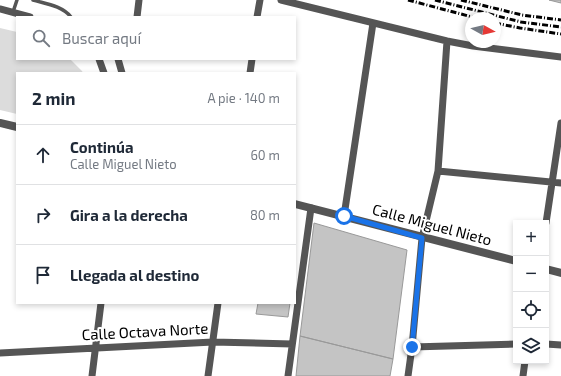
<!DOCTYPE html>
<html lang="es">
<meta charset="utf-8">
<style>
body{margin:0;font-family:"Exo 2",sans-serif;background:#f6f6f7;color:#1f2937}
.controls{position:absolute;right:12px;bottom:12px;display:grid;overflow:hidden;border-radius:0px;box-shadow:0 2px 6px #0003}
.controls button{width:36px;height:36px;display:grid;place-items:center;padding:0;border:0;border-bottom:1px solid #e0e1e3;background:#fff;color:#1f2937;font:20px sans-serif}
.compass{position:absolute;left:465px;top:12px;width:36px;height:36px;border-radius:50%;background:#fff;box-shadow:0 2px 6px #0003;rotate:98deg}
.stop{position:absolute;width:12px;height:12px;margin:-9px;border:3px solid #1a73e8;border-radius:50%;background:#fff}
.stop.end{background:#1a73e8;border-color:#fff;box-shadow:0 1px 4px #0008}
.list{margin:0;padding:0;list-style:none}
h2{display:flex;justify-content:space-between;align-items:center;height:52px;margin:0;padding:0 16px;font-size:17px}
h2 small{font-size:13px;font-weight:400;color:#747a83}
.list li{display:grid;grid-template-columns:26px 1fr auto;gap:12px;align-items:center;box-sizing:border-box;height:60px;padding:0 16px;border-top:1px solid #e0e1e3}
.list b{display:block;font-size:15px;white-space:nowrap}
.list p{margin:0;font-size:13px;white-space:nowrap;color:#747a83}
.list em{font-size:13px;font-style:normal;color:#747a83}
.icon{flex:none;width:22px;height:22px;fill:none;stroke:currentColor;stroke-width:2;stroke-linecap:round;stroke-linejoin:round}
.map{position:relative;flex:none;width:561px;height:376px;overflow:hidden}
.search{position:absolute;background:#fff;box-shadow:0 2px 6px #0003;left:16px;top:16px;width:280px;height:44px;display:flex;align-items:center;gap:10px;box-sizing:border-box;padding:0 14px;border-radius:0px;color:#747a83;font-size:15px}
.panel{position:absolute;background:#fff;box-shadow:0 2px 6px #0003;left:16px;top:72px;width:280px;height:232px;border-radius:0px}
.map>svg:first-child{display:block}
.green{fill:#dcdcdc}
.building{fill:#c4c4c4;stroke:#999}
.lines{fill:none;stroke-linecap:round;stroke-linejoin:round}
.service{stroke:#555;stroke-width:3.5}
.minor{stroke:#555;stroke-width:7}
.tertiary{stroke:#555;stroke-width:8}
.rail{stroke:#000;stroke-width:3;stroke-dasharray:6 2 1 2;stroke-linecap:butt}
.route{stroke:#1a73e8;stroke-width:5}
.labels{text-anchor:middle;stroke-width:4;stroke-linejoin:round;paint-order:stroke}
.street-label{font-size:15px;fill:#000;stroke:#fff}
</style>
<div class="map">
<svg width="561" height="376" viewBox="0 0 561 376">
<rect width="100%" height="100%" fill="#fff"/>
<path class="green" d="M0,28L17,32V59H70L82,71L83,73H17V114L0,110Z"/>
<path class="building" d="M549,0H561V3Z
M314,223L407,250L393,359L300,336Z
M258,303H290L288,317L256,314Z
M300,336L393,359L390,376H296Z"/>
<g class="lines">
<path class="service" d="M33,0C47,4 62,6 71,17
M13,12L17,0"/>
<path class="minor" d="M281,0L447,41L473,46L561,57
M0,9L30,17
M137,17L139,0
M257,17L260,0
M99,59L104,73
M118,59L122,73
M250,73L252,59
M438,171L561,183
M344,216L373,23
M546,223L561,123
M546,344L561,345
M412,347L516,344
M0,353L213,342L292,344
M92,376L101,303
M208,376L218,303
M288,376L311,208
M408,376L412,347L422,238L438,171L447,41
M523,376L525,361"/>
<path class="tertiary" d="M0,123L17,127
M295,204L516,261
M546,269L561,273"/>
<path class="rail" d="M408,0L476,18
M435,0L521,22L561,27
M461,0L522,15L561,20
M495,23L520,28L561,34"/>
</g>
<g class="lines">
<path class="route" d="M344,216L422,238L412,347"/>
</g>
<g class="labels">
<g class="street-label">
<text transform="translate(432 225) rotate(15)" y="5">Calle Miguel Nieto</text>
<text transform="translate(145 332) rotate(-3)" y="5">Calle Octava Norte</text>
</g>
</g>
</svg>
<div class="controls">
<button>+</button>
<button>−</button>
<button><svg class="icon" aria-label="locate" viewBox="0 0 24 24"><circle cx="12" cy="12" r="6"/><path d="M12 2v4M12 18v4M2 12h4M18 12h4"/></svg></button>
<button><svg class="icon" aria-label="layers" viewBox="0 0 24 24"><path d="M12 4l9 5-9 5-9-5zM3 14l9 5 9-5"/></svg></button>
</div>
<svg class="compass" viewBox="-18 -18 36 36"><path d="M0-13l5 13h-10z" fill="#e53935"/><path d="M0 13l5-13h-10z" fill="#747a83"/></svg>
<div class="stop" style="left:344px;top:216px"></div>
<div class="stop end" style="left:412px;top:347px"></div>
<div class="search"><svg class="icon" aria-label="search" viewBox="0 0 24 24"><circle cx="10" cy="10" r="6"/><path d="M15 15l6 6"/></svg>Buscar aquí</div>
<section class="panel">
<h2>2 min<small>A pie · 140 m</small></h2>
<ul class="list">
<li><svg class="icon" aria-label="ahead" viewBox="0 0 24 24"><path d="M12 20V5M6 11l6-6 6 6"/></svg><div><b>Continúa</b><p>Calle Miguel Nieto</p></div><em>60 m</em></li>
<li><svg class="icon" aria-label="right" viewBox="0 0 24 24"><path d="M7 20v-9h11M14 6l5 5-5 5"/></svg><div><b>Gira a la derecha</b></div><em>80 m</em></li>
<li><svg class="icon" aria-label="arrive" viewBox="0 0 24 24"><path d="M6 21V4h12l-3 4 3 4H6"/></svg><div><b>Llegada al destino</b></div></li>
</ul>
</section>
</div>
